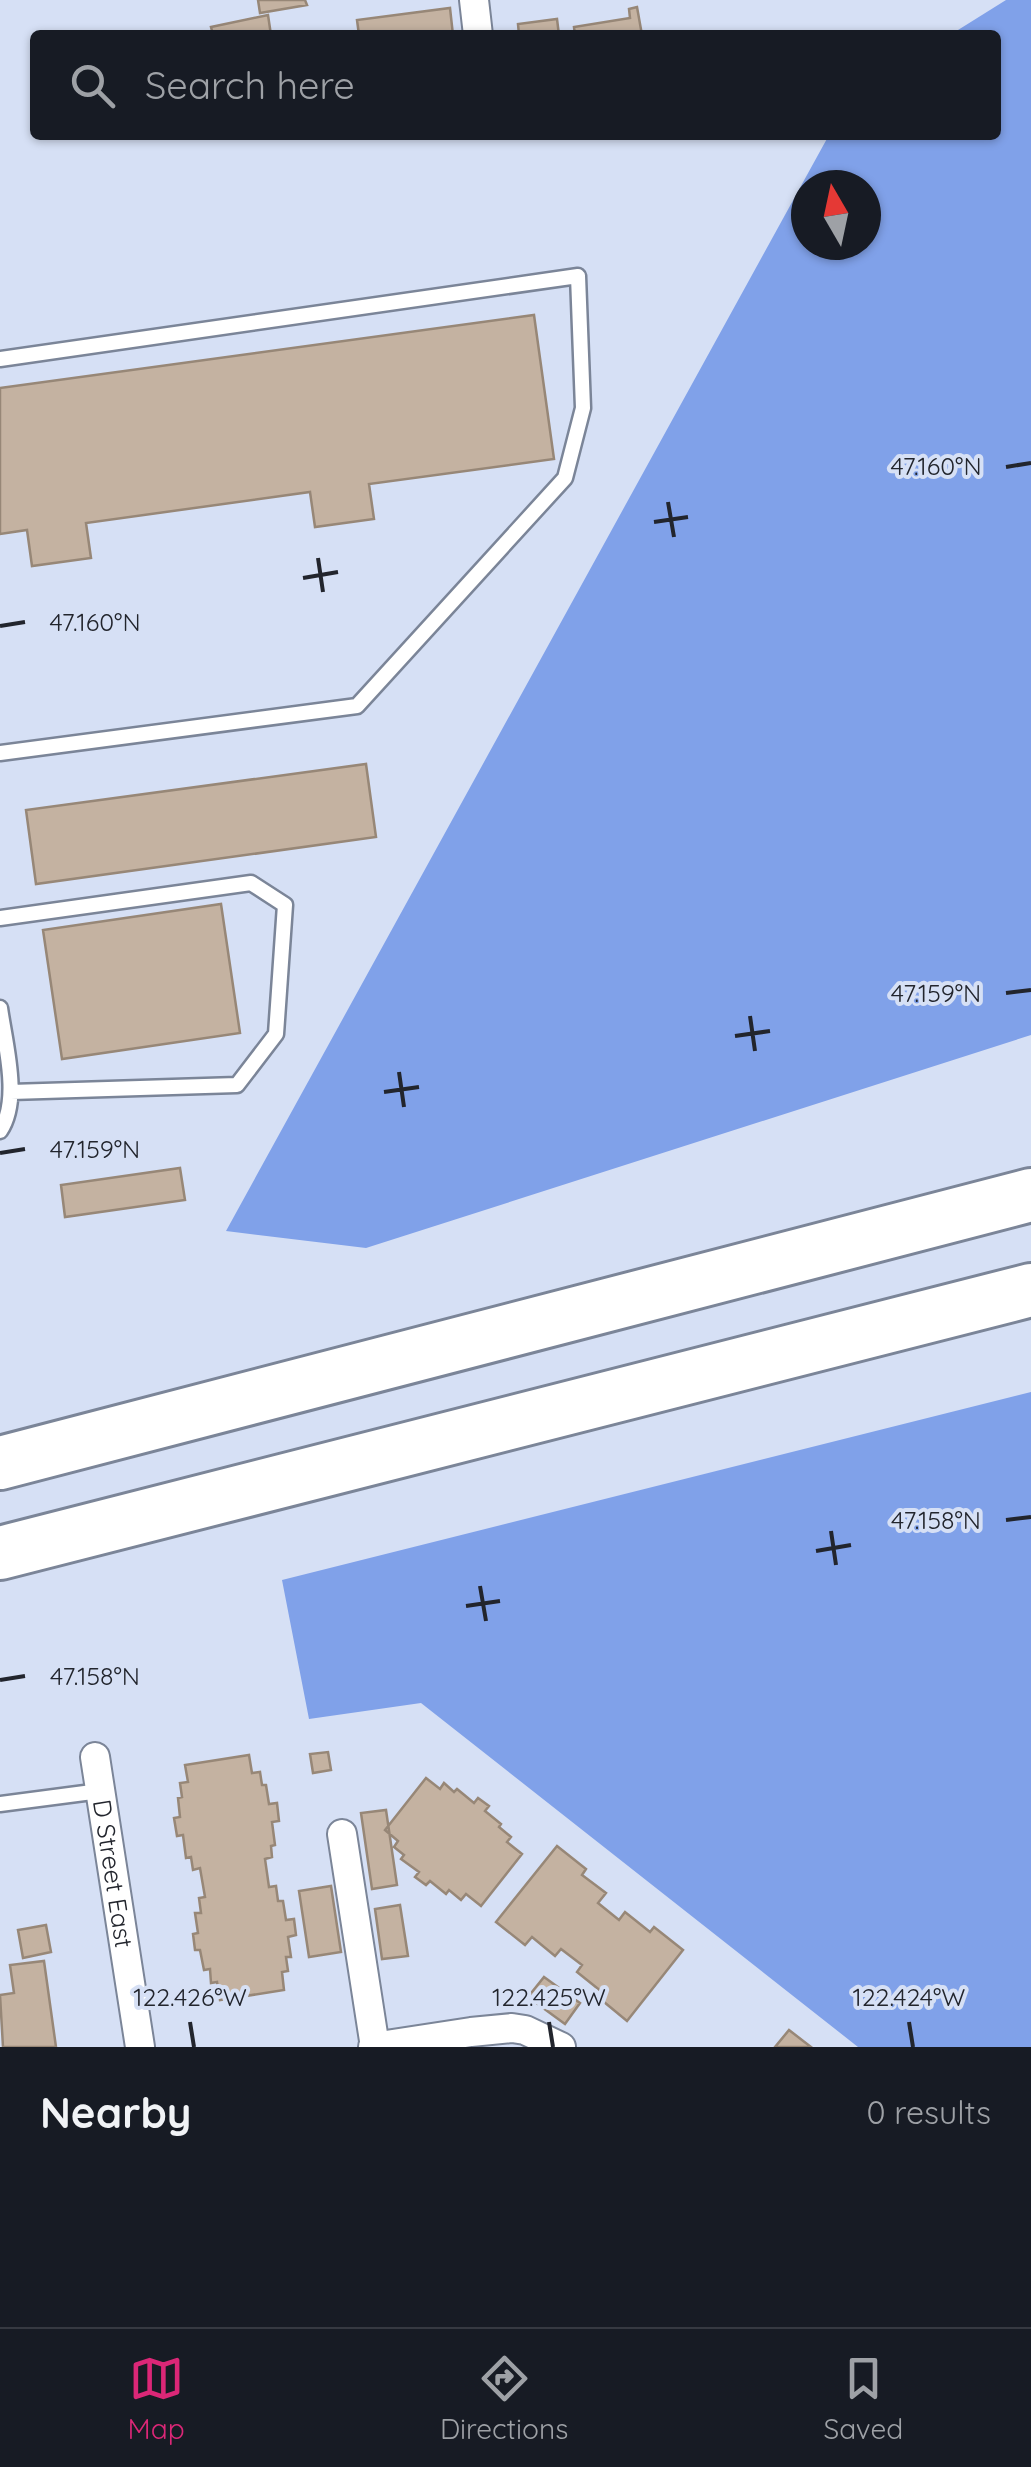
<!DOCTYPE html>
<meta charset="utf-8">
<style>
body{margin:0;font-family:Quicksand,sans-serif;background:#242831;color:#f1f3f6}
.compass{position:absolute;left:791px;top:170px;width:90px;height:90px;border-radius:50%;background:#171b24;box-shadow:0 2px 8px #0004;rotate:351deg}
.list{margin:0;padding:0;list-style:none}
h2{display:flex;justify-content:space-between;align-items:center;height:130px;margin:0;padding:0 40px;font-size:42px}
h2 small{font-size:32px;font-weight:400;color:#9ea1a6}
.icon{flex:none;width:55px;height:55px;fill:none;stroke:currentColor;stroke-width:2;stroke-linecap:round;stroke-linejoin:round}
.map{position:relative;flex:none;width:1031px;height:2047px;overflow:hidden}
.search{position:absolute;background:#171b24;box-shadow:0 2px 8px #0004;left:30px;right:30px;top:30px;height:110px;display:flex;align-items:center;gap:25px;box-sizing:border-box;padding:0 35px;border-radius:10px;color:#9ea1a6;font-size:38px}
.sheet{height:280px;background:#171b24}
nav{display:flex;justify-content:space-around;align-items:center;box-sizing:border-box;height:140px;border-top:2px solid #363941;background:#171b24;font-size:28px;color:#9ea1a6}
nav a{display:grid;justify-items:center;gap:5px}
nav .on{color:#db2777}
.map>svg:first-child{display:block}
.forest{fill:#80a1e9;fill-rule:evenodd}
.building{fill:#c4b2a1;stroke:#978777;stroke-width:2.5}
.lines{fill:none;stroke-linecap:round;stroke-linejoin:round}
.lane-casing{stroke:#7b8598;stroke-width:19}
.street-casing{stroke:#7b8598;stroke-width:32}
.highway-casing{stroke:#7b8598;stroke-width:58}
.lane{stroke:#fff;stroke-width:14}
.street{stroke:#fff;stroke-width:28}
.highway{stroke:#fff;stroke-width:52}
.ticks{fill:none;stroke:#22252d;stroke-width:4}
.labels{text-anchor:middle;stroke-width:8;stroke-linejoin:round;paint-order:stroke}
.street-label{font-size:25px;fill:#22252d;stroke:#d6e0f5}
.ticks-label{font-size:25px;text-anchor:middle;fill:#22252d;stroke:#d6e0f5;stroke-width:8;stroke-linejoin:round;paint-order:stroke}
</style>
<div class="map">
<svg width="1031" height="2047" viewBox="0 0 1031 2047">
<rect width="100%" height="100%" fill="#d6e0f5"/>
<path class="forest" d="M1006,0H1031V1035L366,1248L226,1231L829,135H996V35H950ZM806,185H866V245H806Z
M1031,1392V2047H858L421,1703L309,1719L282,1580Z"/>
<path class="building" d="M258,0H305L307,5L260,13Z
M637,7L642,35H575L574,27L630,18L629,9Z
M450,8L453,35H359L357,20Z
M268,15L271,35H213L211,27Z
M557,19L559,35H519L518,24Z
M534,315L554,459L369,484L374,519L315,527L310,492L86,523L91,558L32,566L27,530L0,534V388Z
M366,764L376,837L36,884L26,810Z
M221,904L240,1033L62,1059L43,930Z
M180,1168L185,1200L65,1217L61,1185Z
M328,1752L331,1770L313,1773L310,1754Z
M249,1755L252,1773L260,1772L262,1785H266L269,1804L277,1803L279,1821L272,1822L275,1845L271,1846L272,1857L265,1859L269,1887L276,1886L278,1901H283L286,1920L294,1919L296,1935L288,1937L291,1957H286L288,1971L282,1972L284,1990L220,2000L217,1982L211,1983L210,1969L204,1970L200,1950H195L193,1934L198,1933L195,1913H201L199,1898L205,1897L200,1868L193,1870L191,1857L186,1858L183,1835L177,1836L174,1818L180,1817L178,1798L182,1797L180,1783L188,1782L185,1765Z
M426,1778L440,1789L444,1783L454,1792L457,1789L474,1803L478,1798L489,1806L485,1811L501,1824L499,1827L511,1837L507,1842L522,1854L481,1906L466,1894L461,1900L449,1890L446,1894L430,1881L426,1885L415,1877L419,1872L401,1859L404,1855L394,1847L398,1841L385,1830Z
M386,1810L397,1885L372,1889L361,1813Z
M557,1846L586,1869L582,1875L606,1893L598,1903L619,1920L625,1912L650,1932L654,1927L683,1950L627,2021L598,1997L602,1992L577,1972L582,1965L561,1949L555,1956L532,1937L525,1945L496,1922Z
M331,1886L341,1952L309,1957L299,1891Z
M400,1905L408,1956L382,1959L375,1909Z
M46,1925L51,1952L23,1958L18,1930Z
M44,1961L56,2047H3L0,1995L14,1993L10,1965Z
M544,1977L580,2003L565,2024L528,1997Z
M789,2030L811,2047H775Z"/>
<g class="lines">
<defs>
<path id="lane" d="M0,359L578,276L583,408L565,478L357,706L0,753
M0,918L251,883L285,905L276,1034L237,1085L11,1092
M0,1008C5,1044 21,1100 0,1131
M0,1804L100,1791"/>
<g id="street">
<path d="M474,0L478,35"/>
<path id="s1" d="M95,1757L140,2047"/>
<path d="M342,1834L375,2047"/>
<path d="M373,2047L471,2032L512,2028L525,2030L561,2047"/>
</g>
<path id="highway" d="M0,1463L1031,1195
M0,1553L1031,1290"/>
</defs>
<use href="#lane" class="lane-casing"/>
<use href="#street" class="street-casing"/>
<use href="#highway" class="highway-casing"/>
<use href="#lane" class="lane"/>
<use href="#street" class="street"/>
<use href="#highway" class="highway"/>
</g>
<path class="ticks" d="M1006,467L1031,463M668,502L674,537M654,522L688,517M318,558L323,592M303,578L338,572M0,626L25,622M1006,993L1031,990M750,1016L755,1051M735,1036L770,1031M399,1072L404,1107M384,1092L419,1087M0,1153L25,1149M1006,1520L1031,1517M831,1531L836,1565M816,1551L851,1545M480,1586L486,1621M466,1606L500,1601M0,1680L25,1676M190,2022L194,2047M549,2022L553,2047M909,2022L913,2047"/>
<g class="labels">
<g class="street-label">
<text dy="9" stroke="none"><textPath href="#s1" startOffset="118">D Street East</textPath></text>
</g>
</g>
<g class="ticks-label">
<text x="936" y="475">47.160°N</text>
<text x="95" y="631">47.160°N</text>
<text x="936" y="1002">47.159°N</text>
<text x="95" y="1158">47.159°N</text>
<text x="936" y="1529">47.158°N</text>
<text x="95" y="1685">47.158°N</text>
<text x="190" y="2006">122.426°W</text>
<text x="549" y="2006">122.425°W</text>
<text x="909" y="2006">122.424°W</text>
</g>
</svg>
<svg class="compass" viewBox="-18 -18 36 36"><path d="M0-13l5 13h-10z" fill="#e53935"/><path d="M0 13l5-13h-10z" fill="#9ea1a6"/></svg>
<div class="search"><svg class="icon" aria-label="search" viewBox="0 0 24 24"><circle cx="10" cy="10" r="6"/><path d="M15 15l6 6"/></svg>Search here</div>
</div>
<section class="sheet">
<h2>Nearby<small>0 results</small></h2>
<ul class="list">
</ul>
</section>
<nav>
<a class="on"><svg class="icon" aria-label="map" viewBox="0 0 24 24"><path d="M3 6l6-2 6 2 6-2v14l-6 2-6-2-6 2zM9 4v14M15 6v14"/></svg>Map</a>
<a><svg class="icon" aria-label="directions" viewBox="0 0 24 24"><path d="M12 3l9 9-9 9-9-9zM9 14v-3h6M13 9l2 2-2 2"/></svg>Directions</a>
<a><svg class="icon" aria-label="saved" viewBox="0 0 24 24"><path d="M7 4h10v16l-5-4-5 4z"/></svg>Saved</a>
</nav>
